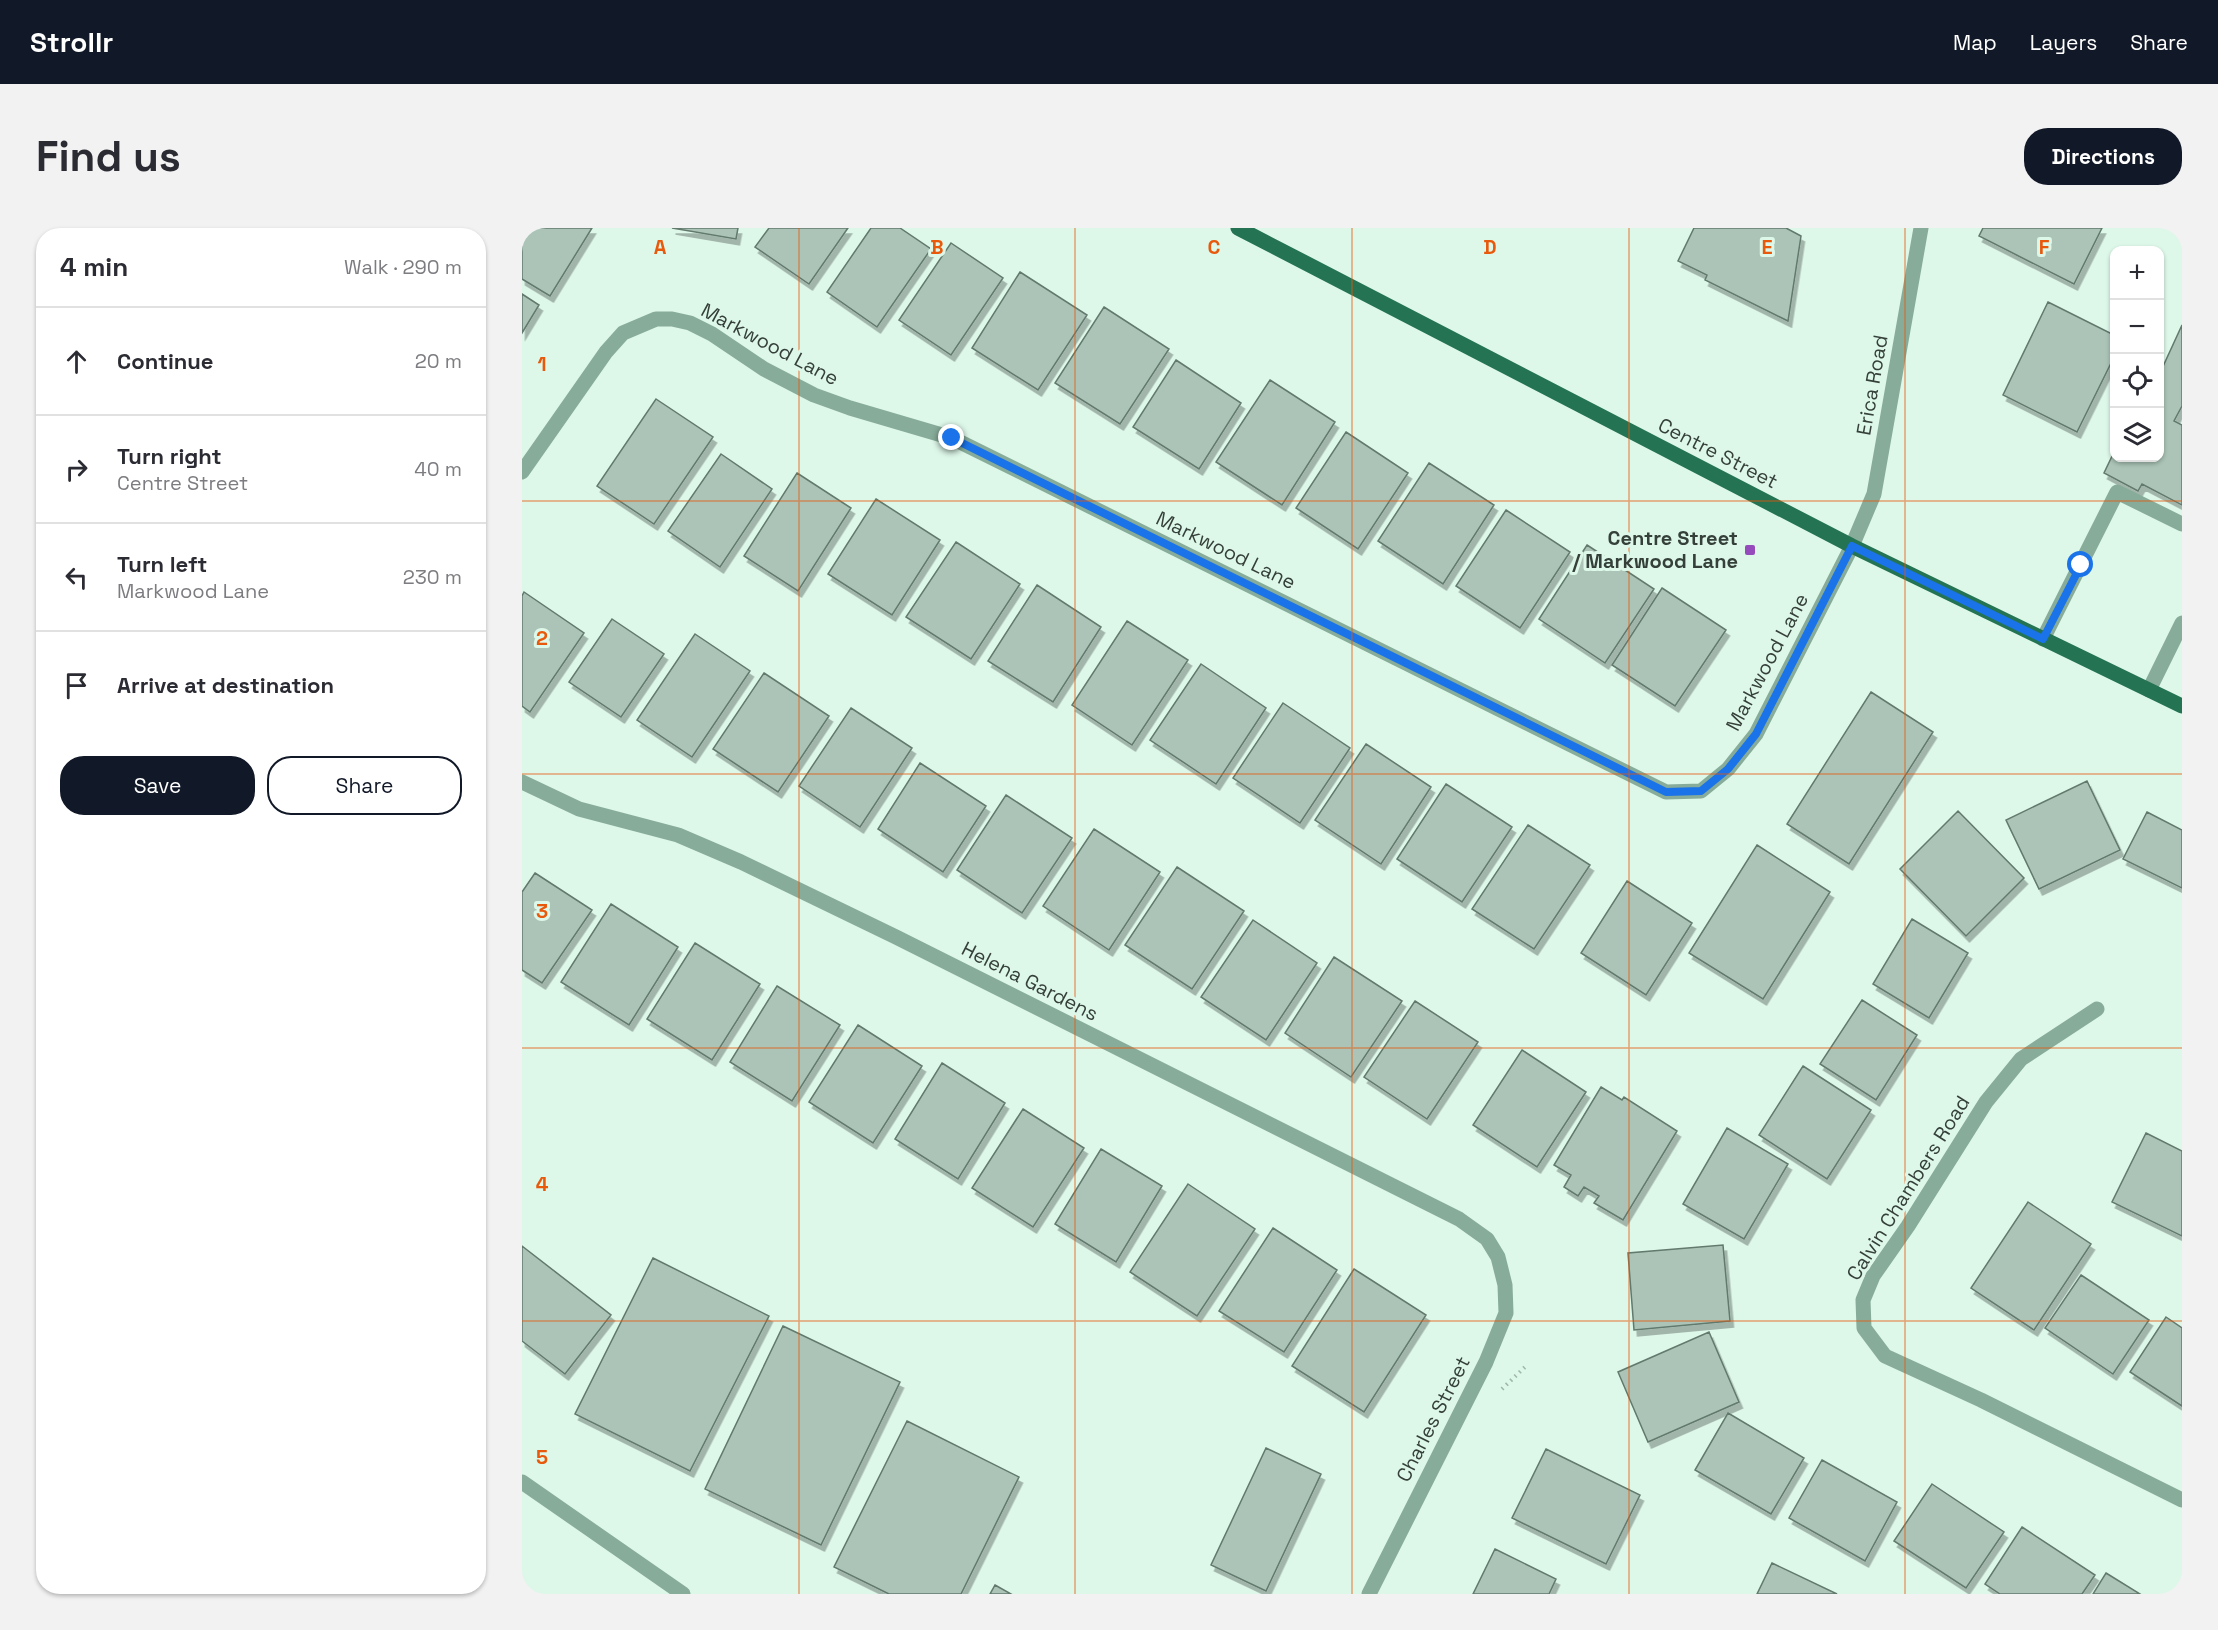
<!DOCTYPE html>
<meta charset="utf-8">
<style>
body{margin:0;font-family:"Space Grotesk",sans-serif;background:#f2f2f3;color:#2b2b33}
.controls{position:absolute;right:18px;top:18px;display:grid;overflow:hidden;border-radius:12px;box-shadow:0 2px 4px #0004}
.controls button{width:54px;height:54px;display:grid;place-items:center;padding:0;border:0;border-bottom:2px solid #e1e1e2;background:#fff;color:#2b2b33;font:30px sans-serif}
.stop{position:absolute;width:18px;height:18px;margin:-14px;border:4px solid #1a73e8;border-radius:50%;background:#fff}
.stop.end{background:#1a73e8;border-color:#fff;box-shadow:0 2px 6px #0008}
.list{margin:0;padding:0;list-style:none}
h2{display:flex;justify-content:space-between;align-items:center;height:78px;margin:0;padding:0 24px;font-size:26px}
h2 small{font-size:20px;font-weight:400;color:#7c7c81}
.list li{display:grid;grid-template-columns:39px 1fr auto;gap:18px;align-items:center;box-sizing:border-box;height:108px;padding:0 24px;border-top:2px solid #e1e1e2}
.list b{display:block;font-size:22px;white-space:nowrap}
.list p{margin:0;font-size:20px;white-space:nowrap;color:#7c7c81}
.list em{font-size:20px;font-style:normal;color:#7c7c81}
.actions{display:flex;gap:12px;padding:18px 24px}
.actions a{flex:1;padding:14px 0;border:2px solid #111827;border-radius:24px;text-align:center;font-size:21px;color:#111827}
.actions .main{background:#111827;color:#fff}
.icon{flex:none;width:33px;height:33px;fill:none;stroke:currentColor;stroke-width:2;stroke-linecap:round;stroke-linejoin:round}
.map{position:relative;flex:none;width:1660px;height:1366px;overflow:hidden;border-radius:24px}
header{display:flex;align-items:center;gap:36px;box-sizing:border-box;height:84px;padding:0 30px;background:#111827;color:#fff}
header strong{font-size:28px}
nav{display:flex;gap:33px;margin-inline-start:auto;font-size:21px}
.intro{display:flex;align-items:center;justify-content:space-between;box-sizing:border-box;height:144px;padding:0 36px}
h1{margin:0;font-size:42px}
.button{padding:15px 27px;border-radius:24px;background:#111827;color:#fff;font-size:21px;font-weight:700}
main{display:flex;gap:36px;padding:0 36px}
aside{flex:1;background:#fff;border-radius:24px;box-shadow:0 2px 4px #0004}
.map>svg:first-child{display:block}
.building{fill:#abc4b7;stroke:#62796d;stroke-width:1.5;filter:url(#shadow)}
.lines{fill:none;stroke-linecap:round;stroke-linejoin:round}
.path{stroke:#a1b6ab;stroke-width:4;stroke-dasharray:1.5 4.5;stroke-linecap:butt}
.minor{stroke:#87ac99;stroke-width:15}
.major{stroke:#247353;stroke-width:15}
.route{stroke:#1a73e8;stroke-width:8}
.grid{fill:none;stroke:#e8590c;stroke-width:1.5;stroke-opacity:0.55}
.poi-dot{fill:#964bbd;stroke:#ddf7e9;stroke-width:2}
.labels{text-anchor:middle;stroke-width:6;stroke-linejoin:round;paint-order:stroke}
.street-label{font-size:20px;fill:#35403a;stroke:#ddf7e9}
.poi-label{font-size:20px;font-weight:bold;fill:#35403a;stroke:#ddf7e9;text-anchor:end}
.grid-label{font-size:20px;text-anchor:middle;font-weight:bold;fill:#e8590c;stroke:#ddf7e9;stroke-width:6;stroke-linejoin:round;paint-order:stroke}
</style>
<header>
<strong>Strollr</strong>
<nav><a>Map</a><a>Layers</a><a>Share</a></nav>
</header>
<div class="intro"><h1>Find us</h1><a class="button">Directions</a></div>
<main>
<aside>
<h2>4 min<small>Walk · 290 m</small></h2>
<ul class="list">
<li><svg class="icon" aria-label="ahead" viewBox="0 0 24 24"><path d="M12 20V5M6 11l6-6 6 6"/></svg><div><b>Continue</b></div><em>20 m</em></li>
<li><svg class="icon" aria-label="right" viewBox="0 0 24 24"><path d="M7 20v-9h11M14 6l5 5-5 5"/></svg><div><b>Turn right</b><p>Centre Street</p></div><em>40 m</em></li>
<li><svg class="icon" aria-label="left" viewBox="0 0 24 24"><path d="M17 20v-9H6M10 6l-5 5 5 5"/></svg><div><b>Turn left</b><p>Markwood Lane</p></div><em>230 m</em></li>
<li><svg class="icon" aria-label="arrive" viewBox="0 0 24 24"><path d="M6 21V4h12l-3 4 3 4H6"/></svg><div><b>Arrive at destination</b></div></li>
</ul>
<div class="actions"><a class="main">Save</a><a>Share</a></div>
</aside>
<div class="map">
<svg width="1660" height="1366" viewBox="0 0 1660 1366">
<defs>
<filter id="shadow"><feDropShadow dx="3.5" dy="6" stdDeviation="0" flood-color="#0004"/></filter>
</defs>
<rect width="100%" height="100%" fill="#ddf7e9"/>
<path class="building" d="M0,0H70L28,68L0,51Z
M150,0H216L214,11Z
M247,0H326L287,56L233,19Z
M349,0H378L409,21L355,99L305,64Z
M1172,0H1264L1279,8L1266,93L1183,52L1185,47L1156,33Z
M1461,0H1580L1552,56L1457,8Z
M429,15L481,50L429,127L377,92Z
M498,44L565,87L516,162L450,120Z
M0,66L17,77L0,105Z
M1526,74L1592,107V129L1555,204L1481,167Z
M582,79L647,121L598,196L533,155Z
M1660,97V178L1652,193L1660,197V277L1620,256L1616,263L1582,245L1592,224V230H1638V145Z
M654,132L719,175L677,241L611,199Z
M748,152L813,194L760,277L694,234Z
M134,171L191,209L132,296L75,258Z
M824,204L886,245L836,321L774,280Z
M199,226L250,261L198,339L146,303Z
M907,235L972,277L921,356L856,313Z
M275,245L329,280L276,363L222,328Z
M354,271L418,312L370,387L306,346Z
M984,282L1048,324L998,400L934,358Z
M434,314L498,356L449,431L384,389Z
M1065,317L1132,361L1083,435L1017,391Z
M515,357L579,399L531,474L466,433Z
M1140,360L1204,402L1153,478L1090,437Z
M2,364L62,405L8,484L0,478V368Z
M90,391L142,426L99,489L47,454Z
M605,393L666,432L610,517L550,477Z
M173,406L228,443L170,529L115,492Z
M679,436L744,480L694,556L628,512Z
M242,445L307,488L256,564L191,521Z
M1349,464L1411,504L1327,636L1265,596Z
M761,475L828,520L778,595L711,550Z
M329,480L390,520L338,599L277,558Z
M844,516L909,559L859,636L793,592Z
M398,535L464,578L421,644L356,601Z
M1565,553L1598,622L1517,661L1484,592Z
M924,556L990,599L940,674L875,631Z
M484,567L550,610L500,685L435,642Z
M1436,583L1502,650L1444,708L1378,641Z
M1625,584L1660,602V660L1601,631Z
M1006,597L1068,637L1012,721L950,681Z
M572,601L638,644L587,722L521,678Z
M1235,617L1308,664L1241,771L1167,725Z
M655,639L722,683L670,761L603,717Z
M13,645L70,682L20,755L0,742V664Z
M1105,653L1170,695L1124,767L1059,725Z
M89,676L156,719L107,797L39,754Z
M1390,691L1446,725L1407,790L1351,756Z
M731,692L795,735L744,812L679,769Z
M173,715L238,756L190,832L125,791Z
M812,729L880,773L829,849L763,805Z
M255,758L318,797L270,873L208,834Z
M1340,772L1395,807L1354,872L1298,836Z
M893,773L956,814L905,891L842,849Z
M336,797L400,838L351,915L287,874Z
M1000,822L1064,864L1015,939L951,897Z
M420,835L483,875L436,951L373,911Z
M1281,838L1349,882L1305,951L1237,907Z
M1079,859L1100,872L1102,869L1155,903L1101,992L1072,975L1077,968L1062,959L1056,968L1042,959L1049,947L1032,937Z
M501,881L562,920L511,999L450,960Z
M1205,900L1266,936L1222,1011L1161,976Z
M1624,905L1660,923V1008L1590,974Z
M579,921L640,958L594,1034L533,996Z
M666,956L733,1001L675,1088L608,1044Z
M1506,974L1569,1016L1512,1102L1449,1060Z
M751,1000L815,1042L762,1124L697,1083Z
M1201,1017L1208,1093L1112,1102L1106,1025Z
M0,1018L89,1087L43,1146L0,1113Z
M131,1030L247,1088L168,1243L53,1186Z
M832,1041L904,1087L842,1184L770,1138Z
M1559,1047L1627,1092L1591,1146L1523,1100Z
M1644,1089L1660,1100V1178L1608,1144Z
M261,1098L378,1154L299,1317L183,1261Z
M1187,1104L1217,1174L1126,1214L1096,1144Z
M1206,1185L1282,1230L1249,1286L1173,1242Z
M385,1193L497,1249L439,1366H367L312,1339Z
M744,1220L799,1246L744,1363L689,1337Z
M1024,1221L1118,1267L1084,1336L990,1290Z
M1300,1232L1375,1274L1343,1333L1267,1290Z
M1410,1256L1482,1304L1444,1360L1372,1313Z
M1500,1299L1573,1347L1560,1366H1478L1463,1356Z
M973,1321L1034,1351L1027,1366H951Z
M1250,1335L1315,1366H1235Z
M1584,1345L1618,1366H1571Z
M473,1357L489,1366H468Z"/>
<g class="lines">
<path class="path" d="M980,1161L1003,1139"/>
<path class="minor" d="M0,244L84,124L101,105L134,91H150L168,95L190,106L242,141L292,167L328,180L430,210L1144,564L1179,563L1206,541L1234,506L1330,318L1352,266L1399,0
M1521,411L1595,264L1660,296
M1627,462L1660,395
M0,554L57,581L156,607L219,634L374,709L937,991L965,1011L976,1029L983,1057L984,1085L964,1134L847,1366
M1575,781L1499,831L1464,874L1386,998L1351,1048L1341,1072L1342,1100L1363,1128L1459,1172L1660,1272
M0,1254L161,1366"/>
<path class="major" d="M716,0L1330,318L1660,478"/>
</g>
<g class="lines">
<path class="route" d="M430,210L1144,564L1179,563L1206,541L1234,506L1330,318L1521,411L1559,337"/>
</g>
<path class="grid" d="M277,0V1366M553,0V1366M830,0V1366M1107,0V1366M1383,0V1366M0,273H1660M0,546H1660M0,820H1660M0,1093H1660"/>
<rect class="poi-dot" x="1222" y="316" width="12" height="12" rx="3"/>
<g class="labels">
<g class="street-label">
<text transform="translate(248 116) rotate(28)" y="7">Markwood Lane</text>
<text transform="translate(1350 157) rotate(-80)" y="7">Erica Road</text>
<text transform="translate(1196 225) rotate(27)" y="7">Centre Street</text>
<text transform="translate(704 322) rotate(26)" y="7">Markwood Lane</text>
<text transform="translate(1245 434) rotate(-62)" y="7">Markwood Lane</text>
<text transform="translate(508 753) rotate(27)" y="7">Helena Gardens</text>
<text transform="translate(1386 960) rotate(-58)" y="7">Calvin Chambers Road</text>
<text transform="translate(911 1191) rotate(-63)" y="7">Charles Street</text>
</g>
<g class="poi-label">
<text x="1216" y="317">Centre Street<tspan x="1216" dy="23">/ Markwood Lane</tspan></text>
</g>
</g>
<g class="grid-label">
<text x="138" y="26">A</text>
<text x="415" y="26">B</text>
<text x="692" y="26">C</text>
<text x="968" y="26">D</text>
<text x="1245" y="26">E</text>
<text x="1522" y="26">F</text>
<text x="20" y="143">1</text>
<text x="20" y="417">2</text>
<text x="20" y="690">3</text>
<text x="20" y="963">4</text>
<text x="20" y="1236">5</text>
</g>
</svg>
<div class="controls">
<button>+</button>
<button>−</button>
<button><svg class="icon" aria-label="locate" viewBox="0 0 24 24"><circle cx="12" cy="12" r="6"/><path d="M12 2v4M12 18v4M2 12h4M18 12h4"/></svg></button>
<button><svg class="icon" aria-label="layers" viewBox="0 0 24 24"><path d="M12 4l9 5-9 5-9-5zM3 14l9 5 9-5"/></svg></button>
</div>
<div class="stop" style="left:1559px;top:337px"></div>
<div class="stop end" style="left:430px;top:210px"></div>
</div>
</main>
